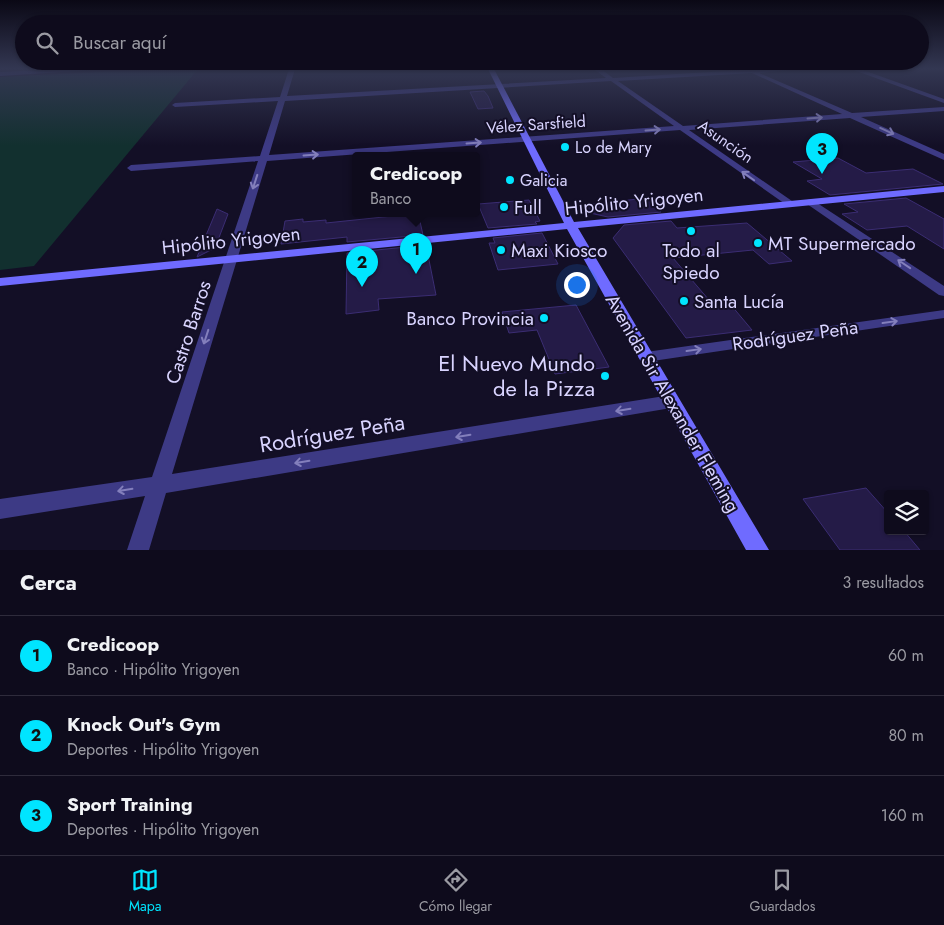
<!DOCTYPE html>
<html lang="es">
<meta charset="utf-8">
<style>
body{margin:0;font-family:Jost,sans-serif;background:#1c1929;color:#f1f3f6}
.controls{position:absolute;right:15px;bottom:15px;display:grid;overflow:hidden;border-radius:5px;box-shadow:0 1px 4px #0004}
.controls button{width:45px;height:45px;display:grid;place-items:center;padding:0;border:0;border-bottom:1px solid #2e2b3b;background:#0e0b1c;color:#f1f3f6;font:25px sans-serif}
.you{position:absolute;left:576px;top:284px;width:18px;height:18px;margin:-12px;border:4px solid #fff;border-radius:50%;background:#1a73e8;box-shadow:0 0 0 8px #1a73e833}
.badge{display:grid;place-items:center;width:32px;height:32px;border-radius:50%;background:#00e5ff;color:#111;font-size:16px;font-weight:700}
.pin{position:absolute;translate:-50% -41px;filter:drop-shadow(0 1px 2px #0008)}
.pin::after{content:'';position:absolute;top:26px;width:18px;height:15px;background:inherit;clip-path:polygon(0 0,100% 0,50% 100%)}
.popup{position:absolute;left:352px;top:152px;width:128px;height:65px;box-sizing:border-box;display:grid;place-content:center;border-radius:5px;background:#0e0b1c;filter:drop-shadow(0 1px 4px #0005);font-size:16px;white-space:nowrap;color:#9b9ba3}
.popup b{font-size:19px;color:#f1f3f6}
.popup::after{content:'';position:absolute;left:50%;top:100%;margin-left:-10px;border:10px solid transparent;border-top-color:#0e0b1c}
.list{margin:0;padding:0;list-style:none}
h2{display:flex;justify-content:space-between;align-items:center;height:65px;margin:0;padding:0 20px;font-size:21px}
h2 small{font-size:16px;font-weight:400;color:#9b9ba3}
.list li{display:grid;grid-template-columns:32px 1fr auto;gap:15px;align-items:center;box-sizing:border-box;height:80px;padding:0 20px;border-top:1px solid #2e2b3b}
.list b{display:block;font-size:19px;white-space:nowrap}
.list p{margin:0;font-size:16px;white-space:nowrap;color:#9b9ba3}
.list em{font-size:16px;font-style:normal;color:#9b9ba3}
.icon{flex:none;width:28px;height:28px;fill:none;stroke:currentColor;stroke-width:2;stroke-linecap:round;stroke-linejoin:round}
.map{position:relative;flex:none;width:944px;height:550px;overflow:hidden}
.search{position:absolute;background:#0e0b1c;box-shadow:0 1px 4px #0004;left:15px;right:15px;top:15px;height:55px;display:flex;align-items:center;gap:12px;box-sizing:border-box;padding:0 18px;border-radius:28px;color:#9b9ba3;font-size:19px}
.sheet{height:305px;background:#0e0b1c}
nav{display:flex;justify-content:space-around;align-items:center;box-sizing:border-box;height:70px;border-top:1px solid #2e2b3b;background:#0e0b1c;font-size:14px;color:#9b9ba3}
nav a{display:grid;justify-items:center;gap:2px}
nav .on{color:#00e5ff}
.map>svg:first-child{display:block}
.green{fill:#12302f}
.building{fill:#241b47;stroke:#3b2d73}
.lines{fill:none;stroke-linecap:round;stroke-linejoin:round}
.street{fill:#3d3a85;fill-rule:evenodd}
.secondary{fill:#6f6bff;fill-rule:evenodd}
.oneway{stroke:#837fbc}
.poi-dot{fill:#00e5ff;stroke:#130f26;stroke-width:2}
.labels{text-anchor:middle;stroke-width:4;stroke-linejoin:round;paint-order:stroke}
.far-street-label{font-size:16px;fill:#d9d4ff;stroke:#130f26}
.far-poi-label{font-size:16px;fill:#d9d4ff;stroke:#130f26;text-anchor:start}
.street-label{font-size:19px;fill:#d9d4ff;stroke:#130f26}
.poi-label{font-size:19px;fill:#d9d4ff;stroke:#130f26;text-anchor:start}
.near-poi-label{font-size:22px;fill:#d9d4ff;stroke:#130f26;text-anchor:end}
.near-street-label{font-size:22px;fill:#d9d4ff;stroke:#130f26}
</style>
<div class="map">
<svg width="944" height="550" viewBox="0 0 944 550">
<rect width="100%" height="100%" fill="#130f26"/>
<path class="green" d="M163,69H198L34,266L0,270V77Z"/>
<path class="building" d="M484,91L488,96L493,108L478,109L470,92Z
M838,158L866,173L913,169L943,184L830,195L807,181L822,179L793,162Z
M648,198L661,212L608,217L572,209V206Z
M906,198L944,219V249L907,226L867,230L842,214L858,212L844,204Z
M529,200L540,221L535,222L537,224L488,228L478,204Z
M217,209L228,214L215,248L197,257Z
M404,213H410L411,218L419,217L423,235L347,242V237L281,244L285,221L303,219V222L326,220V223L393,216V214Z
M671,221L677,228L747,223L792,261L769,264L753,250L673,258L715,307L731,305L752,330L686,338L613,238L624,225Z
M542,233L558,264L498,270L489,243H495L493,238Z
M426,245L436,295L378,299L379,310L346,314L347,253Z
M576,305L609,367L555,374L537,330L509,333L502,312Z
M866,488L888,513V531H904L920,550H840L803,499Z"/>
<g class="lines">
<path class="street" d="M61,69H107L0,76V72Z
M289,69H295L287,96L606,78L594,69H601L613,78L759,69H797L759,73L852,113L944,107V111L861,117L944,154V160L850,118L689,130L792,201V205L788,206L680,130L267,161L172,474L671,395L677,397L679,402L677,407L166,493L149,550H127L145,496L0,519V499L152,477L258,161L131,171L127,168L131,165L260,156L278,101L175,107L172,105L175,103L280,97ZM752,73L842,114L683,126L618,81ZM611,81L674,126L269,155L285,101Z
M851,69H860L944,99V103Z
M811,199L944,286V296L939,295L807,204V200Z
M944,310V318L646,362L641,361L638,357L641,353L646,352Z"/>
<path class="secondary" d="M488,69H494L574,222L944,186V192L578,228L769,550H746L567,229L0,286V278L564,223Z"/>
</g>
<defs><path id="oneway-shaft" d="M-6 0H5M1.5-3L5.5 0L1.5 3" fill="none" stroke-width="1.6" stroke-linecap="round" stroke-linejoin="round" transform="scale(1.25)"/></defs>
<g class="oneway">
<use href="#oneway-shaft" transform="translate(815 118) rotate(-4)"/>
<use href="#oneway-shaft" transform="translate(653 130) rotate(-4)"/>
<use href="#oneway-shaft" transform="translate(887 131) rotate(24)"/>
<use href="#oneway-shaft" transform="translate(474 143) rotate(-4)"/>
<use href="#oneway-shaft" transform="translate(311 155) rotate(-4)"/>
<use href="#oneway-shaft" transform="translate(748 176) rotate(-145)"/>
<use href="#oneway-shaft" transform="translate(255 182) rotate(108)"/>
<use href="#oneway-shaft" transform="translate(904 264) rotate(-146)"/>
<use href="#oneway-shaft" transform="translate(890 322) rotate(-8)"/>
<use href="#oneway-shaft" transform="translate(206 337) rotate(108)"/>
<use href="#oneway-shaft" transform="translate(694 350) rotate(-8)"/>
<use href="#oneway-shaft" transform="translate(623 410) rotate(171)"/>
<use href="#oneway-shaft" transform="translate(463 436) rotate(171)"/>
<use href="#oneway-shaft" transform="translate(302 462) rotate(171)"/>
<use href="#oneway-shaft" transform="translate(125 490) rotate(171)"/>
</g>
<linearGradient id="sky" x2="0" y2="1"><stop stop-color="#0a0815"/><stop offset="0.47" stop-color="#333752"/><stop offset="1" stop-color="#333752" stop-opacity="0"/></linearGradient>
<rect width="944" height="146" fill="url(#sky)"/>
<g class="poi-dot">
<circle cx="565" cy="147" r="5"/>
<circle cx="510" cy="180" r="5"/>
<circle cx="504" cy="207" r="5"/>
<circle cx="691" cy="231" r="5"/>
<circle cx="758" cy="243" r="5"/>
<circle cx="501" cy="250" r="5"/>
<circle cx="684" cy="301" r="5"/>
<circle cx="544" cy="318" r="5"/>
<circle cx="605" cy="376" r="5"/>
</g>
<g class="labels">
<g class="far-street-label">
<text transform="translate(536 124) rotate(-4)" y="6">Vélez Sarsfield</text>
<text transform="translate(726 141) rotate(35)" y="6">Asunción</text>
</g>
<g class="far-poi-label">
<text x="575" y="153">Lo de Mary</text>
<text x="520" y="186">Galicia</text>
</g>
<g class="street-label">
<text transform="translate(634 201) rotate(-6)" y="7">Hipólito Yrigoyen</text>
<text transform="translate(231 240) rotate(-6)" y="7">Hipólito Yrigoyen</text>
<text transform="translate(188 332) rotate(-72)" y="7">Castro Barros</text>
<text transform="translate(795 335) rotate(-8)" y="7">Rodríguez Peña</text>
<text transform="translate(673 403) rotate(60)" y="7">Avenida Sir Alexander Fleming</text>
</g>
<g class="poi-label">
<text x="514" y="214">Full</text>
<text x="768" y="250">MT Supermercado</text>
<text x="511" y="257">Maxi Kiosco</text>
<text x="691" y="257" text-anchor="middle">Todo al<tspan x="691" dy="22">Spiedo</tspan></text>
<text x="694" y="308">Santa Lucía</text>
<text x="534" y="325" text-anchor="end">Banco Provincia</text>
</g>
<g class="near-poi-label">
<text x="595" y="371">El Nuevo Mundo<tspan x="595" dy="25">de la Pizza</tspan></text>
</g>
<g class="near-street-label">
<text transform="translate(332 433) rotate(-9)" y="8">Rodríguez Peña</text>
</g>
</g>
</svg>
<div class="controls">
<button><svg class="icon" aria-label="layers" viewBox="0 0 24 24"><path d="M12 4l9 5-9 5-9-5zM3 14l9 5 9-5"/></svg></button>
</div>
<div class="you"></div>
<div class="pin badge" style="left:416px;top:274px">1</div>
<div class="popup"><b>Credicoop</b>Banco</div>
<div class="pin badge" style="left:362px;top:287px">2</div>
<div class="pin badge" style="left:822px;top:174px">3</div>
<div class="search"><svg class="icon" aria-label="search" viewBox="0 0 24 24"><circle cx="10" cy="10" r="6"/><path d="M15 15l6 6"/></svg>Buscar aquí</div>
</div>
<section class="sheet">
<h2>Cerca<small>3 resultados</small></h2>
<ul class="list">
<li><span class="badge">1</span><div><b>Credicoop</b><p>Banco · Hipólito Yrigoyen</p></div><em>60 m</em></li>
<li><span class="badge">2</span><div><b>Knock Out's Gym</b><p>Deportes · Hipólito Yrigoyen</p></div><em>80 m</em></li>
<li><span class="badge">3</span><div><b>Sport Training</b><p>Deportes · Hipólito Yrigoyen</p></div><em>160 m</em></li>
</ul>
</section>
<nav>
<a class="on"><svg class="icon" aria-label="map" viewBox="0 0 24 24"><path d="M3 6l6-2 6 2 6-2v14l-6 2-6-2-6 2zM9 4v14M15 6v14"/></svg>Mapa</a>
<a><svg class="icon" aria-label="directions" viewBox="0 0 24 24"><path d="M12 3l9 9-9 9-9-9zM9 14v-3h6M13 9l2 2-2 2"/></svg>Cómo llegar</a>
<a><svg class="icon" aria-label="saved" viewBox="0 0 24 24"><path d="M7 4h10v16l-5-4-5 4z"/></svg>Guardados</a>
</nav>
